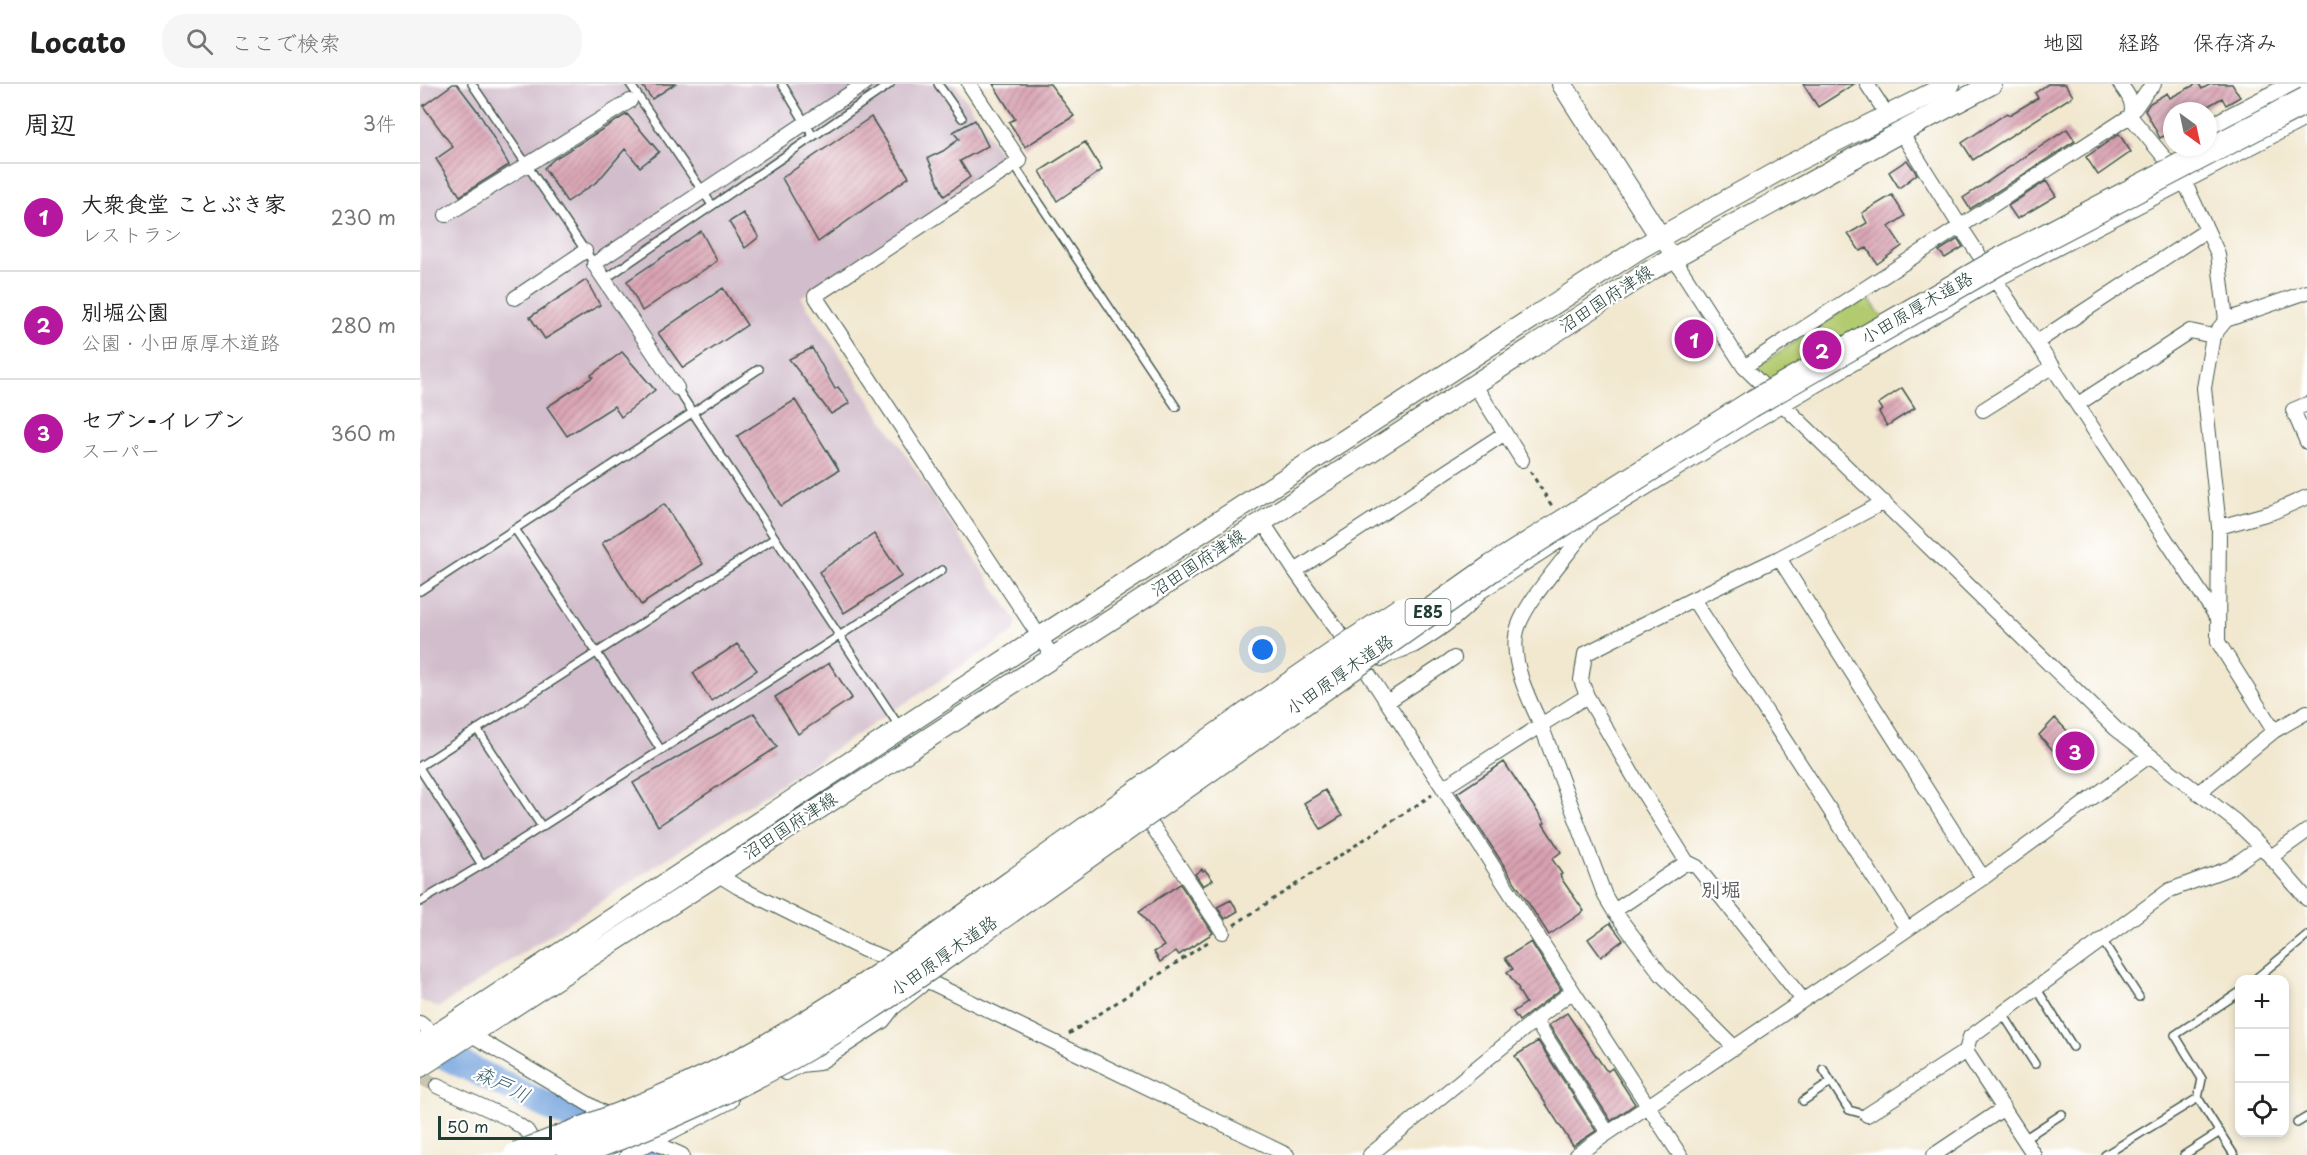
<!DOCTYPE html>
<html lang="ja">
<meta charset="utf-8">
<style>
body{margin:0;font-family:"Playpen Sans","Klee One",sans-serif;background:#f6f6f6;color:#222}
.controls{position:absolute;right:18px;bottom:18px;display:grid;overflow:hidden;border-radius:12px;box-shadow:0 3px 9px #0003}
.controls button{width:54px;height:54px;display:grid;place-items:center;padding:0;border:0;border-bottom:2px solid #e0e0e0;background:#fff;color:#222;font:30px sans-serif}
.compass{position:absolute;left:1743px;top:18px;width:54px;height:54px;border-radius:50%;background:#fff;box-shadow:0 3px 9px #0003;rotate:147deg}
.scale{position:absolute;left:18px;bottom:15px;width:114px;box-sizing:border-box;padding-left:6px;border:3px solid #1f3d34;border-top:0;font-size:16px;line-height:21px;white-space:nowrap;color:#1f3d34;-webkit-text-stroke:4px #fff;paint-order:stroke}
.you{position:absolute;left:843px;top:566px;width:21px;height:21px;margin:-15px;border:4px solid #fff;border-radius:50%;background:#1a73e8;box-shadow:0 0 0 9px #1a73e833}
.badge{display:grid;place-items:center;width:39px;height:39px;border-radius:50%;background:#b5179e;color:#fff;font-size:20px;font-weight:700}
.pin{position:absolute;translate:-50% -50%;border:3px solid #fff;box-shadow:0 2px 6px #0006}
.list{margin:0;padding:0;list-style:none}
h2{display:flex;justify-content:space-between;align-items:center;height:78px;margin:0;padding:0 24px;font-size:26px}
h2 small{font-size:20px;font-weight:400;color:#767676}
.list li{display:grid;grid-template-columns:39px 1fr auto;gap:18px;align-items:center;box-sizing:border-box;height:108px;padding:0 24px;border-top:2px solid #e0e0e0}
.list b{display:block;font-size:22px;white-space:nowrap}
.list p{margin:0;font-size:20px;white-space:nowrap;color:#767676}
.list em{font-size:20px;font-style:normal;color:#767676}
.icon{flex:none;width:33px;height:33px;fill:none;stroke:currentColor;stroke-width:2;stroke-linecap:round;stroke-linejoin:round}
.map{position:relative;flex:none;width:1887px;height:1071px;overflow:hidden}
header{display:flex;align-items:center;gap:36px;box-sizing:border-box;height:84px;padding:0 30px;background:#fff;border-bottom:2px solid #e0e0e0}
header strong{font-size:28px}
nav{display:flex;gap:33px;margin-inline-start:auto;font-size:21px}
.search{width:420px;height:54px;background:#f6f6f6;display:flex;align-items:center;gap:15px;box-sizing:border-box;padding:0 21px;border-radius:24px;color:#767676;font-size:22px}
main{display:flex}
aside{flex:1;background:#fff}
.map>svg:first-child{display:block}
.industrial{fill:#d1bdcb}
.park{fill:#b3cb70;stroke:#698452;stroke-width:1.5}
.lines{fill:none;stroke-linecap:round;stroke-linejoin:round}
.river{stroke:#73a3dd;stroke-width:27}
.building{fill:url(#building-hatch)}
.street-tunnel{stroke:#c8c6b1;stroke-width:14;stroke-dasharray:14 7;stroke-linecap:butt}
.lane-casing{stroke:#3f574b;stroke-width:10}
.street-casing{stroke:#3f574b;stroke-width:16}
.secondary-casing{stroke:#3f574b;stroke-width:22}
.highway-casing{stroke:#3f574b;stroke-width:28}
.path{stroke:#3f574b;stroke-width:3;stroke-dasharray:4.5 4.5;stroke-linecap:butt}
.lane{stroke:#fff;stroke-width:7}
.street{stroke:#fff;stroke-width:14}
.secondary{stroke:#fff;stroke-width:20}
.highway{stroke:#fff;stroke-width:26}
.highway-bridge-casing{stroke:#3f574b;stroke-width:28;stroke-linecap:butt}
.highway-bridge{stroke:#fff;stroke-width:26}
.labels{text-anchor:middle;stroke-width:4.5;stroke-linejoin:round;paint-order:stroke}
.shield{fill:#fff;stroke:#627771;stroke-width:1.5}
.shield-label{font-size:16px;font-weight:bold;fill:#1f3d34}
.street-label{font-size:18px;fill:#1f3d34;stroke:#fff}
.neighbourhood-label{font-size:20px;font-weight:bold;fill:#606060;stroke:#fff}
.water-label{font-size:20px;font-style:italic;fill:#3c616f;stroke:#fff}
</style>
<header>
<strong>Locato</strong>
<div class="search"><svg class="icon" aria-label="search" viewBox="0 0 24 24"><circle cx="10" cy="10" r="6"/><path d="M15 15l6 6"/></svg>ここで検索</div>
<nav><a>地図</a><a>経路</a><a>保存済み</a></nav>
</header>
<main>
<aside>
<h2>周辺<small>3件</small></h2>
<ul class="list">
<li><span class="badge">1</span><div><b>大衆食堂 ことぶき家</b><p>レストラン</p></div><em>230 m</em></li>
<li><span class="badge">2</span><div><b>別堀公園</b><p>公園 · 小田原厚木道路</p></div><em>280 m</em></li>
<li><span class="badge">3</span><div><b>セブン-イレブン</b><p>スーパー</p></div><em>360 m</em></li>
</ul>
</aside>
<div class="map">
<svg width="1887" height="1071" viewBox="0 0 1887 1071">
<defs>
<pattern id="building-hatch" width="6" height="6" patternUnits="userSpaceOnUse" patternTransform="scale(1.5)"><rect width="6" height="6" fill="#d9a2b2"/><path d="M-1 1l2-2M0 6l6-6M5 7l2-2" fill="none" stroke="#af8592"/></pattern>
</defs>
<rect width="100%" height="100%" fill="#fff"/>
<filter id="ink" filterUnits="userSpaceOnUse"><feTurbulence type="fractalNoise" baseFrequency=".0167" numOctaves="2"/><feDisplacementMap in="SourceGraphic" scale="12" xChannelSelector="R" yChannelSelector="G"/><feConvolveMatrix kernelMatrix="1 2 1 2 8 2 1 2 1" color-interpolation-filters="sRGB"/></filter>
<filter id="wash" filterUnits="userSpaceOnUse"><feTurbulence type="fractalNoise" baseFrequency=".008" numOctaves="4" result="noise"/><feDisplacementMap in="SourceGraphic" scale="24" xChannelSelector="R" yChannelSelector="G"/><feGaussianBlur stdDeviation="1.35" result="paint"/><feColorMatrix in="noise" values="0 0 0 0 0 0 0 0 0 0 0 0 0 0 0 0 0 1.4 0 .05"/><feComposite in="paint" operator="in"/></filter>
<g filter="url(#wash)">
<rect width="100%" height="100%" fill="#f2e8d0"/>
<path class="industrial" d="M5,0H535L580,69L577,85L381,213L597,538L594,548L18,924L0,916V10Z"/>
<path class="park" d="M1446,211L1473,248L1363,312L1335,284Z"/>
<g class="lines">
<path class="river" d="M0,960L228,1071"/>
</g>
<g id="blocks">
<path class="building" d="M33,0H37L59,29L89,81L40,112L16,75L33,63L3,22Z
M221,0H255L232,15Z
M573,0H630L654,32L605,63L589,38L595,35Z
M1383,0H1434L1398,23Z
M1628,0H1645L1653,12L1553,76L1542,59L1587,29L1589,31L1618,14L1615,9Z
M1776,0H1779L1782,5L1791,0H1812L1820,13L1806,21L1802,14L1779,27H1752V48L1740,54L1725,26L1730,19L1747,9L1750,14Z
M207,30L239,68L220,83L205,65L178,97L147,118L124,84L134,75Z
M451,33L489,93L398,158L362,94Z
M555,36L568,62L540,77L550,93L524,112L508,74L523,67L539,55L533,48Z
M1647,45L1655,57L1550,125L1543,114Z
M1699,50L1711,68L1678,91L1666,73Z
M665,58L682,86L637,117L620,87Z
M1487,76L1497,90L1479,104L1469,88Z
M1626,97L1636,112L1597,135L1588,122Z
M1472,111L1485,132L1469,143L1482,162L1457,180L1447,164L1440,167L1428,150L1447,139L1442,129Z
M323,129L339,153L325,164L309,138Z
M281,147L297,177L222,227L207,197Z
M1538,155L1543,163L1525,174L1519,167Z
M166,196L180,221L125,255L110,233Z
M303,204L327,241L263,284L238,249Z
M392,264L415,305L418,303L430,319L411,330L369,275Z
M202,268L235,306L201,333L194,322L147,352L127,323L173,293L171,291Z
M1482,304L1495,324L1467,342L1459,328L1462,326L1458,320Z
M375,316L419,386L361,422L317,352Z
M244,420L283,480L221,521L182,459Z
M454,450L482,492L424,529L399,488Z
M317,560L337,586L291,617L273,589Z
M409,579L432,614L378,650L355,613Z
M334,629L357,663L238,742L213,699Z
M1635,634L1670,671L1652,687L1619,651Z
M1084,678L1125,739L1123,740L1141,768L1132,775L1142,790L1140,791L1143,797L1164,827L1129,851L1037,709Z
M905,706L922,732L901,745L884,719Z
M782,785L783,787L785,786L793,796L783,802L775,790Z
M760,800L793,849L759,871L756,867L740,878L734,868L744,862L719,827Z
M811,816L818,827L805,835L797,823Z
M1190,839L1203,856L1181,873L1168,855Z
M1111,858L1141,905L1099,937L1093,928L1106,919L1098,906L1099,905L1087,888L1093,885L1085,874Z
M1147,929L1185,985L1188,987L1192,984L1215,1020L1191,1037L1129,941Z
M1118,957L1176,1047L1153,1062L1095,972Z"/>
</g>
</g>
<g filter="url(#ink)">
<use href="#blocks" fill-opacity="0" stroke="#3f574b" stroke-width="1.5"/>
<g class="lines">
<path class="street-tunnel" d="M0,993L17,1002"/>
<defs>
<path id="lane" d="M52,0L175,181
M210,0L292,121
M362,0L393,52
M518,0L542,34
M594,81L756,323
M185,195L470,0
M256,303L355,454
M95,445L241,666
M0,507L339,285
M57,645L122,743
M0,682L355,454L479,642
M0,685L62,781
M0,818L62,781L522,486
M1682,856L1719,913
M1834,896L1887,852
M1617,905L1653,963
M1583,930L1615,980
M1403,985L1429,1026L1447,1031
M1778,1014L1782,995L1755,951L1820,908
M1383,1017L1411,998
M1877,1039L1887,1033
M1604,1055L1642,1030
M1685,1071L1778,1014L1814,1071
M1764,1071L1800,1048"/>
<path id="street" d="M549,0L600,77L395,212L633,573
M1447,0L1468,32
M1700,0C1707,9 1716,21 1710,32L1764,97L1787,146L1798,170L1806,236
M1713,27L1727,7L1734,0
M1481,48L1540,142L1798,535
M26,131L210,17
M1240,153L1324,283L1696,645L1815,737L1841,762L1887,815
M95,214L165,167
M1617,258L1787,146
M1324,283L1710,32
M1054,300L1102,376
M257,304L174,180L444,0
M1658,320L1770,247L1793,252
M1887,320L1873,326L1887,358
M1563,326L1633,282
M842,437L875,487L946,586L1023,704
M1799,443L1853,428L1887,413
M1359,474L1563,794
M875,487L1085,349
M1273,515L1359,474L1464,418
M962,575C971,568 982,567 993,562C1015,549 1045,529 1060,508L1150,450L1362,321L1576,196L1887,34
M1167,612L1121,641C1109,615 1092,582 1096,552C1099,522 1152,468 1170,440
M967,618L1034,574
M1854,647L1798,558L1799,443L1784,304L1793,252L1806,236L1887,208
M1778,709L1854,647L1887,628
M731,740L803,848
M1851,773L1887,747
M297,790L318,803L444,866L463,873L508,897L867,1071
M1194,827L1241,890L1315,964
M1153,907L1260,1071
M1383,916L1277,783L1267,778L1218,700L1167,612L1161,596L1165,570L1273,515L1487,845
M0,939L15,951
M50,950L192,1034
M366,989L381,981L399,979L463,937L473,924L501,902
M17,1002L90,1035L107,1047L119,1067
M1447,1031L1546,967
M1188,1049L1115,936L1153,907L1023,704L1121,641L1185,812L1194,827L1267,778
M229,1056L262,1071
M207,1071L311,1017
M950,1071L1115,936
M1156,1071L1563,794L1729,672
M1514,1071L1584,1024
M1614,1071L1546,967L1550,953L1750,806L1810,784L1841,762"/>
<path id="secondary" d="M1142,0L1240,153
M0,961L620,553L1219,165L1367,82L1530,0
M0,983L1233,185L1481,48L1572,0"/>
<path id="highway" d="M1788,49L1882,0"/>
</defs>
<use href="#lane" class="lane-casing"/>
<use href="#street" class="street-casing"/>
<use href="#secondary" class="secondary-casing"/>
<use href="#highway" class="highway-casing"/>
<path class="path" d="M1110,387L1132,422
M814,841L1012,711
M649,950L791,856"/>
<use href="#lane" class="lane"/>
<use href="#street" class="street"/>
<use href="#secondary" class="secondary"/>
<use href="#highway" class="highway"/>
<defs>
<path id="highway-bridge" d="M97,1071C181,1039 268,1008 347,963C438,911 523,849 608,788C732,699 855,609 982,526
M151,1071C219,1046 288,1017 353,982C407,954 457,918 508,884L1072,484L1330,321L1578,178L1887,16"/>
</defs>
<use href="#highway-bridge" class="highway-bridge-casing"/>
<use href="#highway-bridge" class="highway-bridge"/>
</g>
</g>
<g class="labels">
<rect class="shield" x="985.5" y="515" width="45" height="26" rx="4.5"/>
<g class="shield-label">
<text x="1008" y="534">E85</text>
</g>
<g class="street-label">
<text transform="translate(1186 215) rotate(-33)" y="6">沼田国府津線</text>
<text transform="translate(1497 224) rotate(-30)" y="6">小田原厚木道路</text>
<text transform="translate(778 479) rotate(-33)" y="6">沼田国府津線</text>
<text transform="translate(920 591) rotate(-35)" y="6">小田原厚木道路</text>
<text transform="translate(370 742) rotate(-33)" y="6">沼田国府津線</text>
<text transform="translate(524 872) rotate(-35)" y="6">小田原厚木道路</text>
</g>
<g class="neighbourhood-label">
<text x="1301" y="813">別堀</text>
</g>
<g class="water-label">
<text transform="translate(82 1000) rotate(26)" y="7">森戸川</text>
</g>
</g>
</svg>
<div class="controls">
<button>+</button>
<button>−</button>
<button><svg class="icon" aria-label="locate" viewBox="0 0 24 24"><circle cx="12" cy="12" r="6"/><path d="M12 2v4M12 18v4M2 12h4M18 12h4"/></svg></button>
</div>
<svg class="compass" viewBox="-18 -18 36 36"><path d="M0-13l5 13h-10z" fill="#e53935"/><path d="M0 13l5-13h-10z" fill="#767676"/></svg>
<div class="scale">50 m</div>
<div class="you"></div>
<div class="pin badge" style="left:1274px;top:255px">1</div>
<div class="pin badge" style="left:1402px;top:266px">2</div>
<div class="pin badge" style="left:1655px;top:667px">3</div>
</div>
</main>
